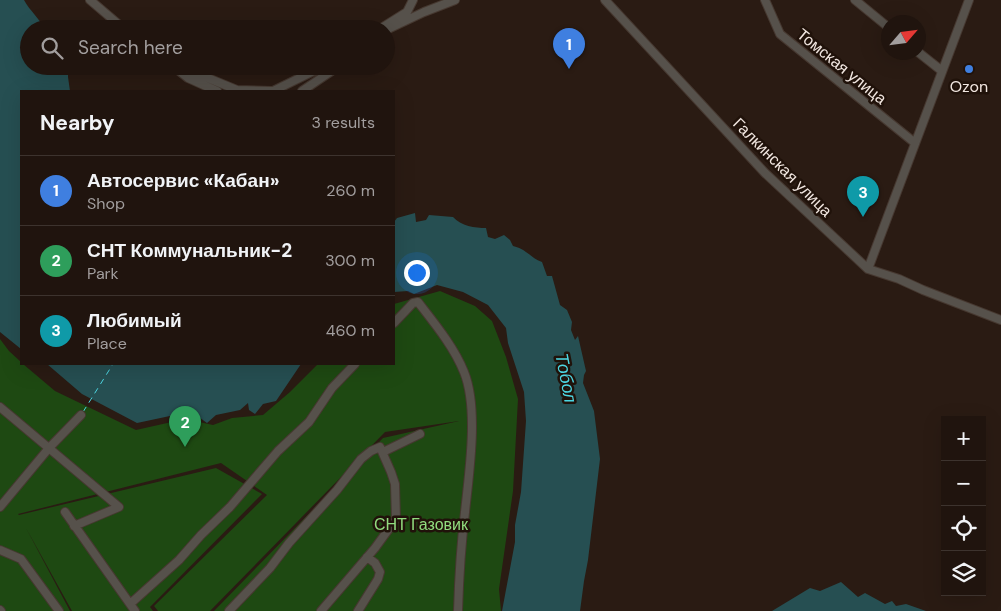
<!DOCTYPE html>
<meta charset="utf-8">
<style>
body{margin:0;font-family:"DM Sans",sans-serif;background:#2d211c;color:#f1f3f6}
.controls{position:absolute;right:15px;bottom:15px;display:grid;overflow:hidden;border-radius:0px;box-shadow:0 5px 20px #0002}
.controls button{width:45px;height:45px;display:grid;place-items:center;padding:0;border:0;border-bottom:1px solid #3d332e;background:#20140e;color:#f1f3f6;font:25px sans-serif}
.compass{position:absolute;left:881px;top:15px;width:45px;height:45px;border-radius:50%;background:#20140e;box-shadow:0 5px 20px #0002;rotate:62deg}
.you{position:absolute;left:416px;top:272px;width:18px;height:18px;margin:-12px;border:4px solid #fff;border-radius:50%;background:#1a73e8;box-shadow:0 0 0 8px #1a73e833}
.badge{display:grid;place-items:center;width:32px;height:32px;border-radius:50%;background:#40d4a1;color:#fff;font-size:16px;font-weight:700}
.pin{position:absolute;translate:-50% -41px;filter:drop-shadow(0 1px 2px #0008)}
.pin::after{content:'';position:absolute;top:26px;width:18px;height:15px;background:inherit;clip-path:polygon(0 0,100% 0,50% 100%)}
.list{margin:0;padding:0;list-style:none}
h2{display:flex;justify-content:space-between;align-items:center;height:65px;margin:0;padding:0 20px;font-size:21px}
h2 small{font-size:16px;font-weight:400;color:#a29e9e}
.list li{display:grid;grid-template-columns:32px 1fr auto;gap:15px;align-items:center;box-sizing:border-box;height:70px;padding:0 20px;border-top:1px solid #3d332e}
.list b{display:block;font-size:19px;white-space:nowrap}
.list p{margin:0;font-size:16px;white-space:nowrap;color:#a29e9e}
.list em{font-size:16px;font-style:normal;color:#a29e9e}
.icon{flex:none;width:28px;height:28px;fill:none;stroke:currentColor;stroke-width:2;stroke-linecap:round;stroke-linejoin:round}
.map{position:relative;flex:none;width:1001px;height:611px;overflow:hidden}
.search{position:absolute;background:#20140e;box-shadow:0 5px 20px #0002;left:20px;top:20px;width:375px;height:55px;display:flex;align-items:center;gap:12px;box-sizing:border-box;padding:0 18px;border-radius:28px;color:#a29e9e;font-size:19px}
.panel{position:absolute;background:#20140e;box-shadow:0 5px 20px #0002;left:20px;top:90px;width:375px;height:275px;border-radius:0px}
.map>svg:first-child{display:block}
.green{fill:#1e4912}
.water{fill:#264f52}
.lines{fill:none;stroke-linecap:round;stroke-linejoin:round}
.ferry{stroke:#4dd6e2;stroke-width:1;stroke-dasharray:6 5;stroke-linecap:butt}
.street-casing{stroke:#463830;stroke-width:10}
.street{stroke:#56514b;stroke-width:8}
.shop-dot{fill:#3f7fe0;stroke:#20120a;stroke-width:2}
.labels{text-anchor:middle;stroke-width:5;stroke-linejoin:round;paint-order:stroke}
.street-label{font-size:16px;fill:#f2e7e1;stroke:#20120a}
.poi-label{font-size:16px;fill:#f2e7e1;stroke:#20120a}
.park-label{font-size:16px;fill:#91dc7e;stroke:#20120a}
.water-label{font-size:18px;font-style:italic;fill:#4dd6e2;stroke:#20120a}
</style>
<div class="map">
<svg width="1001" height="611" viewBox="0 0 1001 611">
<rect width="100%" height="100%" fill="#2a1b13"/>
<path class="green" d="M440,291L475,306L492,321L506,357L518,399L513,491L499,589L501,611H214L383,438L459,421L385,432L210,611H158L154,606L267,495L221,463L18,514L19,515L216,468L262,494L150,607L153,611H72L26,528L70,611H0V339L9,351L21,362V364H23L55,391L136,430L185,419L213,425L232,418L263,415L290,392L318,364H394V304Z"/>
<path class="water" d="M0,0H24C30,11 39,18 45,29H29V66H68V77L70,91H21V349L0,332Z
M415,213L416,222L426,220L429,215L453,217C461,226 475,228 486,228L488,237L495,239L504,235L510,240L513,246C528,250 529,257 542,262L547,276H552L560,305L567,310L572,322L571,330L575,340L578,336L586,371L584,375L583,383L594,411L600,459L588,560L584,581L580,611H502L515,542V525L521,492L526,421L524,392L508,343L506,328L488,305L463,292L437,285L414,294L408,291L394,292V222L397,218Z
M47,364H301L276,401L263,404L255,414L249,410L248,403L240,410L216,415L207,423L196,415L184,413L137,423L82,394Z
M841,582L858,597L865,593L885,604L892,601L896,606L906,604L926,611H772L810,588L820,591Z"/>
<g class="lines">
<path class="ferry" d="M83,412L113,364"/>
<defs>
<path id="street" d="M90,0L124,29
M605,0L765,173L868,269L899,279L923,290L1001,320
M765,0L780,34L915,143
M855,0L888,27
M380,29L407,12L413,0
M386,30L424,12L455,0
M918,52L942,71
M173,66L188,78L217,91
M185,66L191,71L237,90L272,91
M273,91L324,66
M302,91L339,66
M868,269L969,0
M394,323L413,303L418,302C435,324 454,347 464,372C479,409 469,473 465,512C461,545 459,578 458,611
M0,407L119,507L74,526
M383,452L420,434
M0,507L49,448L81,415
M65,512L135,611
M0,550L21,559L59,611
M130,604L179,560L201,535L230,507L278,451L309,422L332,388L355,364
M0,610L1,611
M229,611L270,568L289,543L337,490L361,459L371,451L380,447L391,472L395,484L396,519L375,548L321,611
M358,611L378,579L380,572L375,563L367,557"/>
</defs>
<use href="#street" class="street-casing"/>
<use href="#street" class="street"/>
</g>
<circle class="shop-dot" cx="969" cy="69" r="5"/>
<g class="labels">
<g class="street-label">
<text transform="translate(842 66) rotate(39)" y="6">Томская улица</text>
<text transform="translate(783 167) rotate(45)" y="6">Галкинская улица</text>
</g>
<g class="poi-label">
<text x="969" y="92">Ozon</text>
</g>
<g class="park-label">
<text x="421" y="530">СНТ Газовик</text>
</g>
<g class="water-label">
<text transform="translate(566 378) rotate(79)" y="6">Тобол</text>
</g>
</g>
</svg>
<div class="controls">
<button>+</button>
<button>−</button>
<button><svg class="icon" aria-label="locate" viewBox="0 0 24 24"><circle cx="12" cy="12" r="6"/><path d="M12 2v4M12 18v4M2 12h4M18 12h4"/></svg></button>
<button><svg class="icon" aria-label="layers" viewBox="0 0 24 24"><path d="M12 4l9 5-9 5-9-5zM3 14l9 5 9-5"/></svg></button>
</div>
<svg class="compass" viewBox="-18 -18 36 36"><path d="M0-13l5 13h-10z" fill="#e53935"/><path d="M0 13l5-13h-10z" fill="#a29e9e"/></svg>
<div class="you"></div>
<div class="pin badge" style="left:569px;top:69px;background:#3f7fe0">1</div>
<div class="pin badge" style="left:185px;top:447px;background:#2e9e5b">2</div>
<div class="pin badge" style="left:863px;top:217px;background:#0f9aa8">3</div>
<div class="search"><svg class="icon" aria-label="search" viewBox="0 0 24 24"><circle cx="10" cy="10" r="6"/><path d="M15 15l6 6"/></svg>Search here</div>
<section class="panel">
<h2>Nearby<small>3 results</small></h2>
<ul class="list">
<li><span class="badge" style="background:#3f7fe0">1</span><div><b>Автосервис «Кабан»</b><p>Shop</p></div><em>260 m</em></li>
<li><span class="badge" style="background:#2e9e5b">2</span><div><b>СНТ Коммунальник-2</b><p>Park</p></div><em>300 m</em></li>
<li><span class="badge" style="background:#0f9aa8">3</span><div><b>Любимый</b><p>Place</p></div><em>460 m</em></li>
</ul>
</section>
</div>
